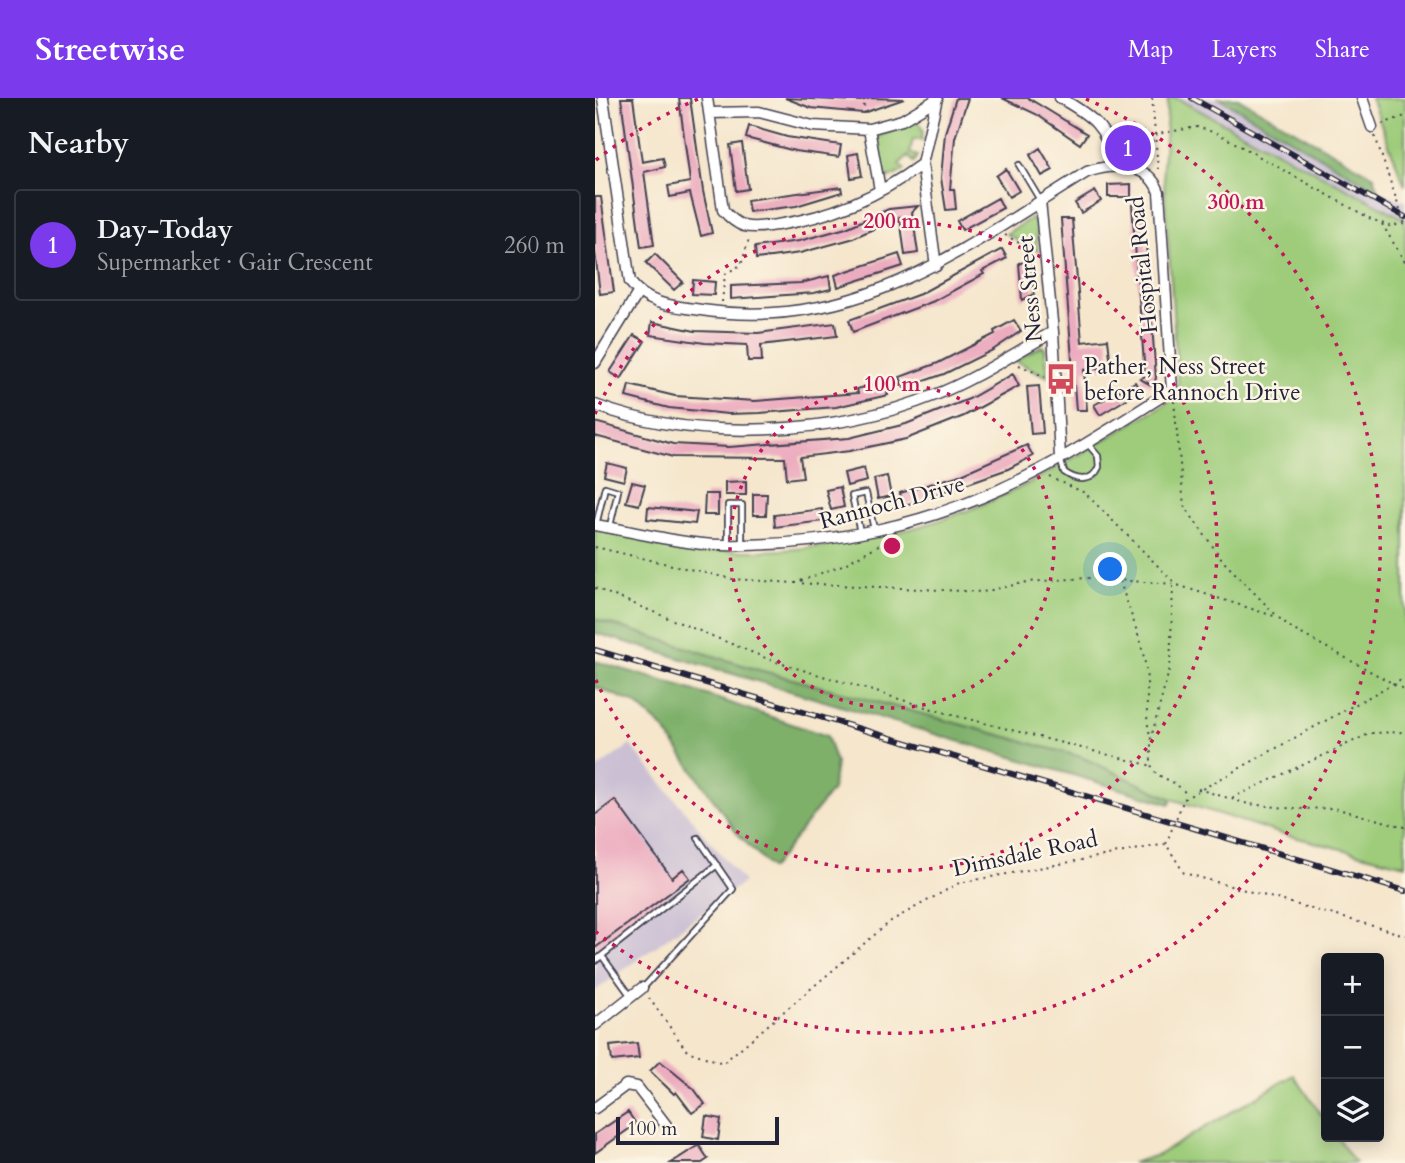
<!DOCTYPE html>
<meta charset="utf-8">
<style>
body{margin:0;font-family:Cardo,serif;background:#242831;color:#f1f3f6}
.controls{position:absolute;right:21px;bottom:21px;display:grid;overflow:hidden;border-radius:7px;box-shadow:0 4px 18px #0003}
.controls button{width:63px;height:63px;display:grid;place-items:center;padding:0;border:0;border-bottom:2px solid #363941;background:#171b24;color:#f1f3f6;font:35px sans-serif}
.scale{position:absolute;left:21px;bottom:18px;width:163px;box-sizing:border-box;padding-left:7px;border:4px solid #22223b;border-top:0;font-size:19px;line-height:24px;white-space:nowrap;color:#22223b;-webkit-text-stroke:5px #fcf5e5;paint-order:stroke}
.you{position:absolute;left:516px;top:472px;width:24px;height:24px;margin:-18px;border:5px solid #fff;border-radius:50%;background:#1a73e8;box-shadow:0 0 0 10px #1a73e833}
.badge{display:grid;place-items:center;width:46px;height:46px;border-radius:50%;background:#7c3aed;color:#fff;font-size:23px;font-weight:700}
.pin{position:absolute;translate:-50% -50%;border:4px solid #fff;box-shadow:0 2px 7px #0006}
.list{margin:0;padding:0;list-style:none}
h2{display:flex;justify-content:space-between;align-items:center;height:91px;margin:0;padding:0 28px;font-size:30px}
h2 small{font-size:23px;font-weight:400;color:#9ea1a6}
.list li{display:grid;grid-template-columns:46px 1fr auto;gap:21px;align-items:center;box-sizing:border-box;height:112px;margin:0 14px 14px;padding:0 14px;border:2px solid #363941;border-radius:7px}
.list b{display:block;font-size:26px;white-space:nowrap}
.list p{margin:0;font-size:23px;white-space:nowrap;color:#9ea1a6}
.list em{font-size:23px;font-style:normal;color:#9ea1a6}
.icon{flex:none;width:38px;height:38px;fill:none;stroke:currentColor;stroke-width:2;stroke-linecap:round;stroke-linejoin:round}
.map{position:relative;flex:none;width:810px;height:1065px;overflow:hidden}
header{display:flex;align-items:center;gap:42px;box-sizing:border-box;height:98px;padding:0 35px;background:#7c3aed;color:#fff}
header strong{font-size:33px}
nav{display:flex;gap:38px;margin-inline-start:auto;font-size:24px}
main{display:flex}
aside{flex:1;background:#171b24}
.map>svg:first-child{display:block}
.industrial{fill:#cbbfd4}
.green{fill:#9ecc7a;stroke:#60775a;stroke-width:2}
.forest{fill:#7eb06a;stroke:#506952;stroke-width:2}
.building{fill:#ecacbf}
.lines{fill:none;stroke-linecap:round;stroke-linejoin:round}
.lane-casing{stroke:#423f51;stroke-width:8}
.street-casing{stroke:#423f51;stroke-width:13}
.path{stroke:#423f51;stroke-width:2;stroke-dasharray:2 5;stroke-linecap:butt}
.lane{stroke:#fff;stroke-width:4.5}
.street{stroke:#fff;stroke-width:10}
.rail-casing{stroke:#22223b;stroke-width:6}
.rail{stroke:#fcf5e5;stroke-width:3.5;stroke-dasharray:10;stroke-linecap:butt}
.path-bridge{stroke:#423f51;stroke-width:2;stroke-dasharray:2 5;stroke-linecap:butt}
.ring{fill:none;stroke:#c2185b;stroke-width:3.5;stroke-dasharray:3.5 7}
.labels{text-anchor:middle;stroke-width:5;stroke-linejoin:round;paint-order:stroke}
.street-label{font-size:23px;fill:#22223b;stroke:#fcf5e5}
.poi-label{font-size:23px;fill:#22223b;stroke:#fcf5e5;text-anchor:start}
.centre{fill:#c2185b;stroke:#fcf5e5;stroke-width:3.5}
.ring-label{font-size:21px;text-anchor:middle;font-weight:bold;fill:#c2185b;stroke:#fcf5e5;stroke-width:5;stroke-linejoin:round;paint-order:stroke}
</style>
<header>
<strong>Streetwise</strong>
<nav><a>Map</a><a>Layers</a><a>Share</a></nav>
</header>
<main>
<aside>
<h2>Nearby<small></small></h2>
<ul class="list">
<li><span class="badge">1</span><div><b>Day-Today</b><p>Supermarket · Gair Crescent</p></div><em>260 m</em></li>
</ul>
</aside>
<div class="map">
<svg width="810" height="1065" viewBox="0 0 810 1065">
<rect width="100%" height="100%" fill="#fcf5e5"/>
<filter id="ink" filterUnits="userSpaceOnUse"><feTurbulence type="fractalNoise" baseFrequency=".0143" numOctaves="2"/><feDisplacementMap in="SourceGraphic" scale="14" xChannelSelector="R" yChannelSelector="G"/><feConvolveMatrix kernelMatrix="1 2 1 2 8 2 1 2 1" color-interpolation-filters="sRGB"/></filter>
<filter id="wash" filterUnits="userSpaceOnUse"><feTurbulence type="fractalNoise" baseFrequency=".00686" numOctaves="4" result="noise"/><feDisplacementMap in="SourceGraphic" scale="28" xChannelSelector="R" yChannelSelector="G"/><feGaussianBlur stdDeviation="1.57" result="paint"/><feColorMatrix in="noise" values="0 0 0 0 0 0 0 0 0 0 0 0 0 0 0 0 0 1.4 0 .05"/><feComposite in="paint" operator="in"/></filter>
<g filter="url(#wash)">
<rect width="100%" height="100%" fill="#f5e6cc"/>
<path class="industrial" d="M581,0H624L784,93L810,103V121Z
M35,647L149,784L0,893V672Z"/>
<path class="green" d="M573,0H581L810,121V767L687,736L577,701L486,659L160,571L0,521V431C41,438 85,450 126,452C230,458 345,432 436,384C486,357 535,326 584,298L568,69Z
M776,0H810V88Z
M321,22L328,32L327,42L318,41L315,55L323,58L319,64L313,58L304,66L310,72L293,81L283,63V39Z
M436,120L441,127L443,153L411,136Z
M446,248L450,250L453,279L420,263Z
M699,977L731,1024V1039H742L760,1065H537L563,1057Z"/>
<path class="forest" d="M624,0H643L779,78L784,93Z
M0,521L160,571L486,659L577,701L575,706L0,535Z
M0,563L91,590L232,638L241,665L237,692L176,771L143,736L68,630L40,605L0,589Z"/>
<g id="blocks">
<path class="building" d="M26,0H38L47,64L68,60L70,69L49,74L59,147L46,149Z
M84,0H95L108,93L117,135L106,138L95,95L75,99L73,88L95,84Z
M190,0L266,3L276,0L309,1L268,15L216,10Z
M361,0H373L360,40L355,91H359L361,111L351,112L346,80L350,35Z
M407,0H433L492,36L485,46L441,16Z
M154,28L192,39L246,47L244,59L200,53L151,40Z
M539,39L543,58L527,61L523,43Z
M147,45L153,91L141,93L135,47Z
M445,50L458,72L447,78L435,57Z
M263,55L267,78L256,80L253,57Z
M411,71L424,93L414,99L401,78Z
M536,86V99H513V87Z
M246,89L247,94L201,108L154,114L152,102Z
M500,93L506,103L486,115L480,105Z
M0,99H6L19,194L5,196L0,153Z
M403,100L408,110L367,132L362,123Z
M548,106L561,280L558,288L545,281L550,278L537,107Z
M323,108L317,114L323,155L310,157L305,119L256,141L205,155L161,161L160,149L204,143L251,130L294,111Z
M466,121H477L487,244L513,241L516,269L489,272L492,312H481Z
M407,151L412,160L387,173L389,176L339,203L258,234L254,222L325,196Z
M60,156L88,184L79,192L51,165Z
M304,156L308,168L243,189L240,177Z
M436,164L439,196L427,202L424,165Z
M234,178L236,191L219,195L136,201V188L206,185Z
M98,182L120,184L119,197L97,196Z
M419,222L426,233L398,252L349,276L309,290L305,279L343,265L400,236L399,233Z
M57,224L100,233L163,235L240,225L242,238L166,247L167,263H153L152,247L110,245L55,237Z
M39,237L50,243L26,281L15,274Z
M418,276L424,288L369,318L311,341L255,353L205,359L208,379L192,381L190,360L78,359L0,338V324L78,346L134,349L254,340L311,326L341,314L374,301Z
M290,284L293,297L241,309L165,315L133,316L74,310L31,299L34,287L80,298L160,303L263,295L262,291Z
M540,284L545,293L505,317L499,307Z
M444,288L448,335L436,336L432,289Z
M432,347L438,358L413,371L308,408L305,395L362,378Z
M12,365L32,370L29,383L9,378Z
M269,370L272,383L252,388L249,375Z
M292,378L296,398L283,401L279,381Z
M151,383V397H130V384Z
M37,384L50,387L44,407L31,404Z
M245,389L249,409L236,412L231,392Z
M110,396H123V417H109Z
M158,396H172L171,417H158Z
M53,409L102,414L100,426L52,421Z
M227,411L229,423L180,429L179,417Z
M20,702L77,780L88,771L95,780L0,850V717Z
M42,945L44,960L17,963L15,948Z
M65,963L99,991L110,1006L97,1015L81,994L79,996L55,973Z
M33,1014L41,1026L0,1055V1036Z
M111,1018L126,1021L123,1042L108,1039Z
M104,1047L113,1061L107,1065H76Z"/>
</g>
</g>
<g filter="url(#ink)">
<use href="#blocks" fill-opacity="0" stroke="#423f51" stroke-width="2"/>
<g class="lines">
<defs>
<path id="lane" d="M424,67L445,102
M465,360L469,374C481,383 497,385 504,369L503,358L492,345
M1,427L10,389L23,393L15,428
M265,434L257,398L271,395L279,431
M133,446V407H147V446
M7,858L35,897
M0,863L122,767
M48,890L138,791L103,740"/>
<path id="street" d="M112,0L128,112C134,119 140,125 149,128C160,131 171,128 182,127C235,119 284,98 327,66
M465,0C492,15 518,31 515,66
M767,0L777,29
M114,15L164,14L218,28L274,31L307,22L342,1
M274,31L285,92
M445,103L458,234L465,359
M341,168L327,66L342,0
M0,265L43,195
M0,307C101,345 241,337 340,297C381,281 419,255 458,234
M0,427C41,434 85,446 126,447C231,449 337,427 431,379C481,354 529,322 577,292L564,94C553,63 516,66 492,74C367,151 263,235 106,212C79,208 53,208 35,184L8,0
M0,927L47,890
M0,1010L31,987L42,989L71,1027"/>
</defs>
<use href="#lane" class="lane-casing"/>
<use href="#street" class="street-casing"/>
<path class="path" d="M268,0L270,19
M557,0L563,71
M787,26L810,18
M780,38L793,77
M546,62L562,36L602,29L624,36L776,121L794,128L810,126
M787,126L810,164
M410,137L438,153
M127,204L130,176L146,167L154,141
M424,267L450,279
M579,303L589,408L629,464L680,516
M455,379L490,395L580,485
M0,449L137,481L200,485L250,466L296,440
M525,483C534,513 547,541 551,572C554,595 549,615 555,637
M200,485L388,494L432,484L492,480L579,486L682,519
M578,488L575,569L556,640V667L561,676L581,686L592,696
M0,490L178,563L354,616L557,668
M684,520L699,532L810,592
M603,691L653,706L701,711L739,710L810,729
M637,700L776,635L810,634
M589,701L810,579
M54,900L92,953L128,965L296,823L364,785L571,746L589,775L810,837"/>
<use href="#lane" class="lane"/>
<use href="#street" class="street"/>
<defs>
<path id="rail" d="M597,0L810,119
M0,552L810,793"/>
</defs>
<use href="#rail" class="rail-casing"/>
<use href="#rail" class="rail"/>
<path class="path-bridge" d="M793,77L810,127
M571,746L589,701"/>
</g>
</g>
<g class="ring">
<circle cx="297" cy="448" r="162"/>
<path d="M0 316A325 325 0 1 1 0 580"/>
<path d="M1 62A487 487 0 0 1 103 1M491 1A487 487 0 1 1 1 834"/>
</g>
<defs>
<symbol id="bus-bare" viewBox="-9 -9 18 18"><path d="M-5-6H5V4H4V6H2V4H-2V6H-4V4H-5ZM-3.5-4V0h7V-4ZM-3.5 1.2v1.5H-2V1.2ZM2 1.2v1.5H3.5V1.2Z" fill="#d1495b" stroke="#fcf5e5" stroke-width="2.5" paint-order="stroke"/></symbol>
</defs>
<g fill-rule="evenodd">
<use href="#bus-bare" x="444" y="259" width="44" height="44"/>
</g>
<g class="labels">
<g class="street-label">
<text transform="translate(547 167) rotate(-96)" y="8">Hospital Road</text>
<text transform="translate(434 191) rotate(-95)" y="8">Ness Street</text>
<text transform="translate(297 404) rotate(-15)" y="8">Rannoch Drive</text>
<text transform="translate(430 755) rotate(-12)" y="8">Dimsdale Road</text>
</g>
<g class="poi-label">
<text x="489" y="276">Pather, Ness Street<tspan x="489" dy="26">before Rannoch Drive</tspan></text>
</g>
</g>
<circle cx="297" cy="448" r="10" class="centre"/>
<g class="ring-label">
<text x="641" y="111">300 m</text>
<text x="297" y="130">200 m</text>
<text x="297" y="293">100 m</text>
</g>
</svg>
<div class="controls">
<button>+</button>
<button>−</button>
<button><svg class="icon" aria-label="layers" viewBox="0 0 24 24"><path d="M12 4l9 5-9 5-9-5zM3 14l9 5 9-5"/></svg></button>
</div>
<div class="scale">100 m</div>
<div class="you"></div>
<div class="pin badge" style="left:533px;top:50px">1</div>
</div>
</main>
